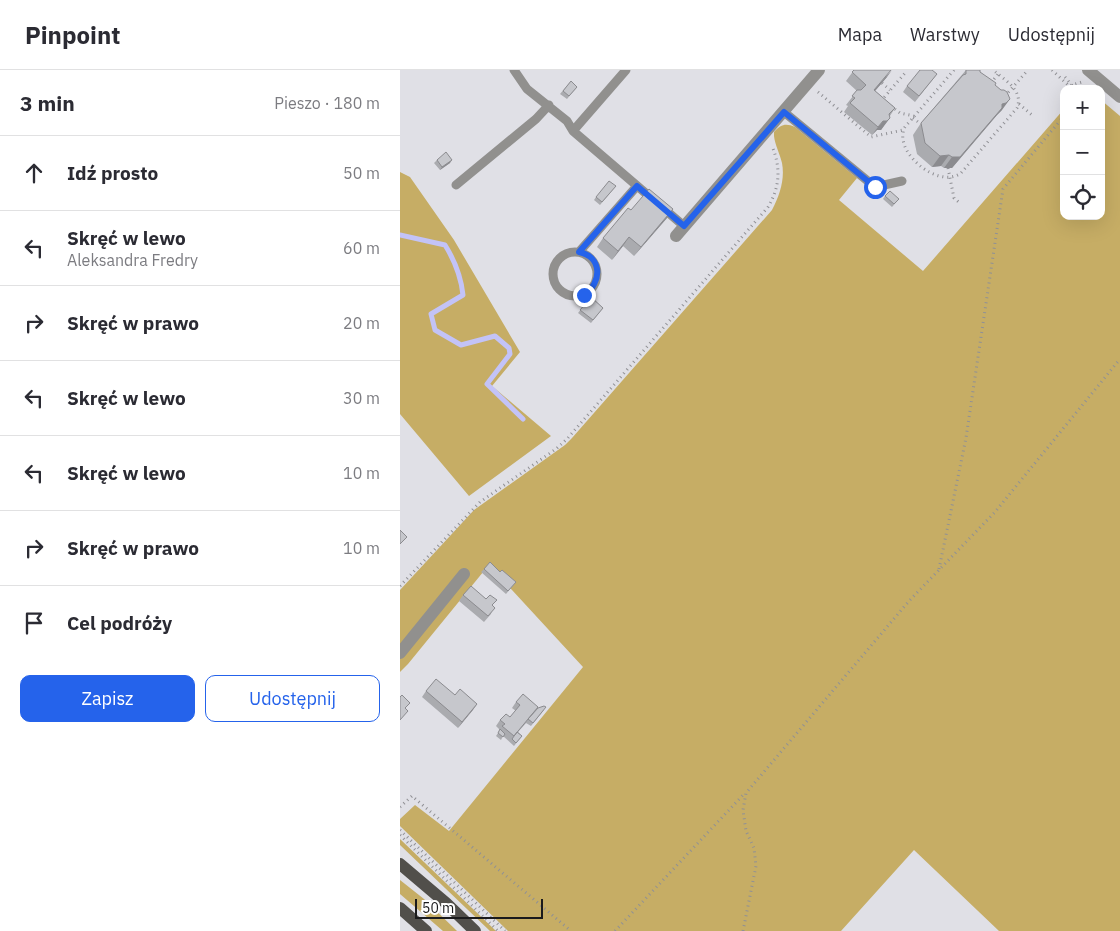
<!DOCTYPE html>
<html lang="pl">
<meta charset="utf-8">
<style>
body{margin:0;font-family:"IBM Plex Sans",sans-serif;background:#f2f2f3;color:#2b2b33}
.controls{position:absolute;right:15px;top:15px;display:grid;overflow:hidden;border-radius:10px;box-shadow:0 5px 20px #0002}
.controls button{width:45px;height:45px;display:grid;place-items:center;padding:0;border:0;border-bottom:1px solid #e1e1e2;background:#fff;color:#2b2b33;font:25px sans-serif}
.scale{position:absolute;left:15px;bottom:12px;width:128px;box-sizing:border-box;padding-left:5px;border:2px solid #1a1a1c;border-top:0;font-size:14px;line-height:18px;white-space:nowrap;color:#1a1a1c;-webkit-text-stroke:4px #fff;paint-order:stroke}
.stop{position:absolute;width:15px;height:15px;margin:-11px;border:4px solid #2563eb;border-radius:50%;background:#fff}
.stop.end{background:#2563eb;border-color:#fff;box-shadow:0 1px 5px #0008}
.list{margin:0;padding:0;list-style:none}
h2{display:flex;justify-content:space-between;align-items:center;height:65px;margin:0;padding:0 20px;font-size:21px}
h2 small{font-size:16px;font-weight:400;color:#7c7c81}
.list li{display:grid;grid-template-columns:32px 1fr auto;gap:15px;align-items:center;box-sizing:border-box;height:75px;padding:0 20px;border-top:1px solid #e1e1e2}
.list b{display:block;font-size:19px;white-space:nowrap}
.list p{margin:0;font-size:16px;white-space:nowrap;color:#7c7c81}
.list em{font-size:16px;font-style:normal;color:#7c7c81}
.actions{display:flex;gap:10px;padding:15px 20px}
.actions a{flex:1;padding:11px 0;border:1px solid #2563eb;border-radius:10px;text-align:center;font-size:18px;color:#2563eb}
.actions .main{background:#2563eb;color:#fff}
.icon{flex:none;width:28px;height:28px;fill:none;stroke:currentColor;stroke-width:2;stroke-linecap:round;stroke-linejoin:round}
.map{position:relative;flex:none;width:720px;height:861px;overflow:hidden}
header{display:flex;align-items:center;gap:30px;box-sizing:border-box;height:70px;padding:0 25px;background:#fff;border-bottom:1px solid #e1e1e2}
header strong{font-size:24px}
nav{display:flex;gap:28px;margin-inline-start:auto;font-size:18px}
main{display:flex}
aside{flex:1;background:#fff}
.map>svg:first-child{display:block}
.green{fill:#c6ad65}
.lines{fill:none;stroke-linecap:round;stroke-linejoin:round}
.stream{stroke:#c3c3f7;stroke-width:5}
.path{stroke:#909095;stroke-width:3;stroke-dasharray:1 4;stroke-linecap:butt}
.lane{stroke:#91908e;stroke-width:9}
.street{stroke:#91908e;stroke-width:12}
.primary{stroke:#514f4b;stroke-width:12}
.wall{fill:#aaabaf}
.shaded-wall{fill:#8b8b8f}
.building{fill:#c6c7cc;stroke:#8b8b8f}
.route{stroke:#2563eb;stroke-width:6}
</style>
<header>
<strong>Pinpoint</strong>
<nav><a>Mapa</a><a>Warstwy</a><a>Udostępnij</a></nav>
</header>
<main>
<aside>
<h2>3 min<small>Pieszo · 180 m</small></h2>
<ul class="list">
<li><svg class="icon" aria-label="ahead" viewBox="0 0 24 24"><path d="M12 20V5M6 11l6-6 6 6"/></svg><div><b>Idź prosto</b></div><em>50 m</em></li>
<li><svg class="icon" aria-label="left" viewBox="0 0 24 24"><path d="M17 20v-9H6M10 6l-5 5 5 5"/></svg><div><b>Skręć w lewo</b><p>Aleksandra Fredry</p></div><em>60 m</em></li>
<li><svg class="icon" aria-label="right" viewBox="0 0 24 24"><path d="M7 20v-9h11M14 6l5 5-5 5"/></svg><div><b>Skręć w prawo</b></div><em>20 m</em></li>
<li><svg class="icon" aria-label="left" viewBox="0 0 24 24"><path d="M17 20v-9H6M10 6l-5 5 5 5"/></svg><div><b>Skręć w lewo</b></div><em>30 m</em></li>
<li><svg class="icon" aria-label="left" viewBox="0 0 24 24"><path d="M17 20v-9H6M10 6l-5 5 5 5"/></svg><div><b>Skręć w lewo</b></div><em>10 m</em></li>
<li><svg class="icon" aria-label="right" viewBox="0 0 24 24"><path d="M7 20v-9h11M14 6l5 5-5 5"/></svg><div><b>Skręć w prawo</b></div><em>10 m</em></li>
<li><svg class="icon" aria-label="arrive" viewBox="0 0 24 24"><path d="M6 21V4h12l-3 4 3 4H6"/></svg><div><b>Cel podróży</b></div></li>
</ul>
<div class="actions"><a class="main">Zapisz</a><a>Udostępnij</a></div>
</aside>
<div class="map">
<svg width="720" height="861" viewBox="0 0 720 861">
<rect width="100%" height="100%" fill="#e0e0e6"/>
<path class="green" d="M701,30L720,46V861H599L514,780L441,861H108L0,756V749L15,735L49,761L183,597L112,520L88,496L8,594L0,602V520L74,440L165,375L172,368L372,140C380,125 385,109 382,93C380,84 375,75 374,66V62C381,54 386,53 395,57L457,108L439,130L523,201L664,39V146H701Z
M0,102L10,107L54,170L120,282L92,316L151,366L69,426L0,344Z
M0,769L96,861H90L0,775Z
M0,810L24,829L57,861H43L0,824Z"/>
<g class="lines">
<path class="stream" d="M0,165L45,175C55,191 61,206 63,225L31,244L35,260L61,275L95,266L109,278L110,284L87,314L123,349"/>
<path class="path" d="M554,0L505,57C492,81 538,120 561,103L617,38C624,21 605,10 593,0
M652,0L669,16L682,12
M665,7L675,19
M482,13L490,20
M591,13L598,4
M418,22L471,67L503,60
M605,26L628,0
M481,31L505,3
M619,34L633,46
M491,36L500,43L514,46
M513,48L522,55
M548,98L554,128L561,134
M539,499L566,368L603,119L664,46
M0,516L80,432L156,379L167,369L368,137C380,117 381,98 372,76
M0,737L12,726L171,861
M0,760L105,861
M0,765L98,861
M215,861L345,723
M343,861L356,796L354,778L346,761L343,740L346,723L509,531L595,442L720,289"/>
<path class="lane" d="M114,0L127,19L167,51L173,61
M226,0L173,61L284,156
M384,42L475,117L502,111
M56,115L136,49L149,35
M153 204a22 22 0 1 1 44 0a22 22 0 1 1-44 0Z
M179,182L237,116"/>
<path class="street" d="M688,0L720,27
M276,166L419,0
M0,583L64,504"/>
<path class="primary" d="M0,794L46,833L75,861
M0,838L26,861"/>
</g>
<path class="wall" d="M454,0L487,7L475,21L495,38L481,60H477L472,65L444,42L448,36L446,35L457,21L446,11Z
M566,0L580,2L595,15L602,40L597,45L552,98H544L541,96L532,97L517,84L513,65L521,53Z
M537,4L515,32L503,22L507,16Z
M171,11L177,17L167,29L160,24Z
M37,90L50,93L40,100L34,93Z
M216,116L200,135L194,130L196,127Z
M485,126L499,129L492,137L483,129Z
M231,140L267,148L234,186L223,176L212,190L197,177L203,168Z
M191,227L203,238L191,253L178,243Z
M84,499L100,502L116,512L106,524L81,502Z
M63,525L93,536L91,544L84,552L59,531Z
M26,621L55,625L77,634L58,658L22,627Z
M116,632L136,640H144L131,656L126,653L127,652L118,662L122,666L114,676L103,666L101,670L96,666L100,660L96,656L100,650L110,647L116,641L112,638Z"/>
<path class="shaded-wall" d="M492,0L487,7L468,29L474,20Z
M610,29L602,40L597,45L552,98H544L552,87L602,34Z
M495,38L488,46L490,48L481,60H477L472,65L478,57Z
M549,85L541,96L532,97L540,86Z
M52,90L50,93L40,100L42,97Z
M273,139L267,148L234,186L241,177Z
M229,167L223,176L212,190L218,181Z
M77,634L73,640L58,658L62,652Z"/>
<path class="building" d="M454,0H491L474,20L495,38L489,44L490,48L487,51H483L478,57L450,33L455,28L452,26L457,20H461L466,15L452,2Z
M520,0H532L537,4L519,26L507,16Z
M566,0H580V2L596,13L595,15L601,20H604L607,22L610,29L606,33L602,34V38L560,87H552L549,85L540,86L525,73L521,53L563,5L566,4Z
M171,11L177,17L169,26L163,21Z
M46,82L52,90L42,97L37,90Z
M209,111L216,116L202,132L196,127Z
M249,119L273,139L241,177L229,167L218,181L203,168L228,138L231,140Z
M490,121L499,129L494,134L485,126Z
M191,227L203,238L193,250L180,240Z
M0,460L7,467L0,474Z
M90,492L100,502L102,500L116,512L108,521L84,499Z
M71,516L86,529L90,525L97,530L92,535L95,538L88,546L63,525Z
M36,609L55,625L60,619L77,634L62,652L26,621Z
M123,624L138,637L114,666L102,656L105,654L100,650L106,644L110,647L120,635L116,632Z
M2,625L10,633L5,638L8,641L0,650V627Z
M144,636L146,637L133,653L128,649L138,638Z
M100,659L105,664L103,667L98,663Z
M117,662L122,666L116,673L112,669Z"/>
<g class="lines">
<path class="route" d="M184,225C202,213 203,187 179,182L237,116L284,156L384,42L475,117"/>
</g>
</svg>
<div class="controls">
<button>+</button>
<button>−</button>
<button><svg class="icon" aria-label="locate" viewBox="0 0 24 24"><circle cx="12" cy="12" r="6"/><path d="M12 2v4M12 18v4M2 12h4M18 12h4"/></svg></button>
</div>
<div class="scale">50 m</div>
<div class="stop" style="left:475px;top:117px"></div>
<div class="stop end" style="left:184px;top:225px"></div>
</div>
</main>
